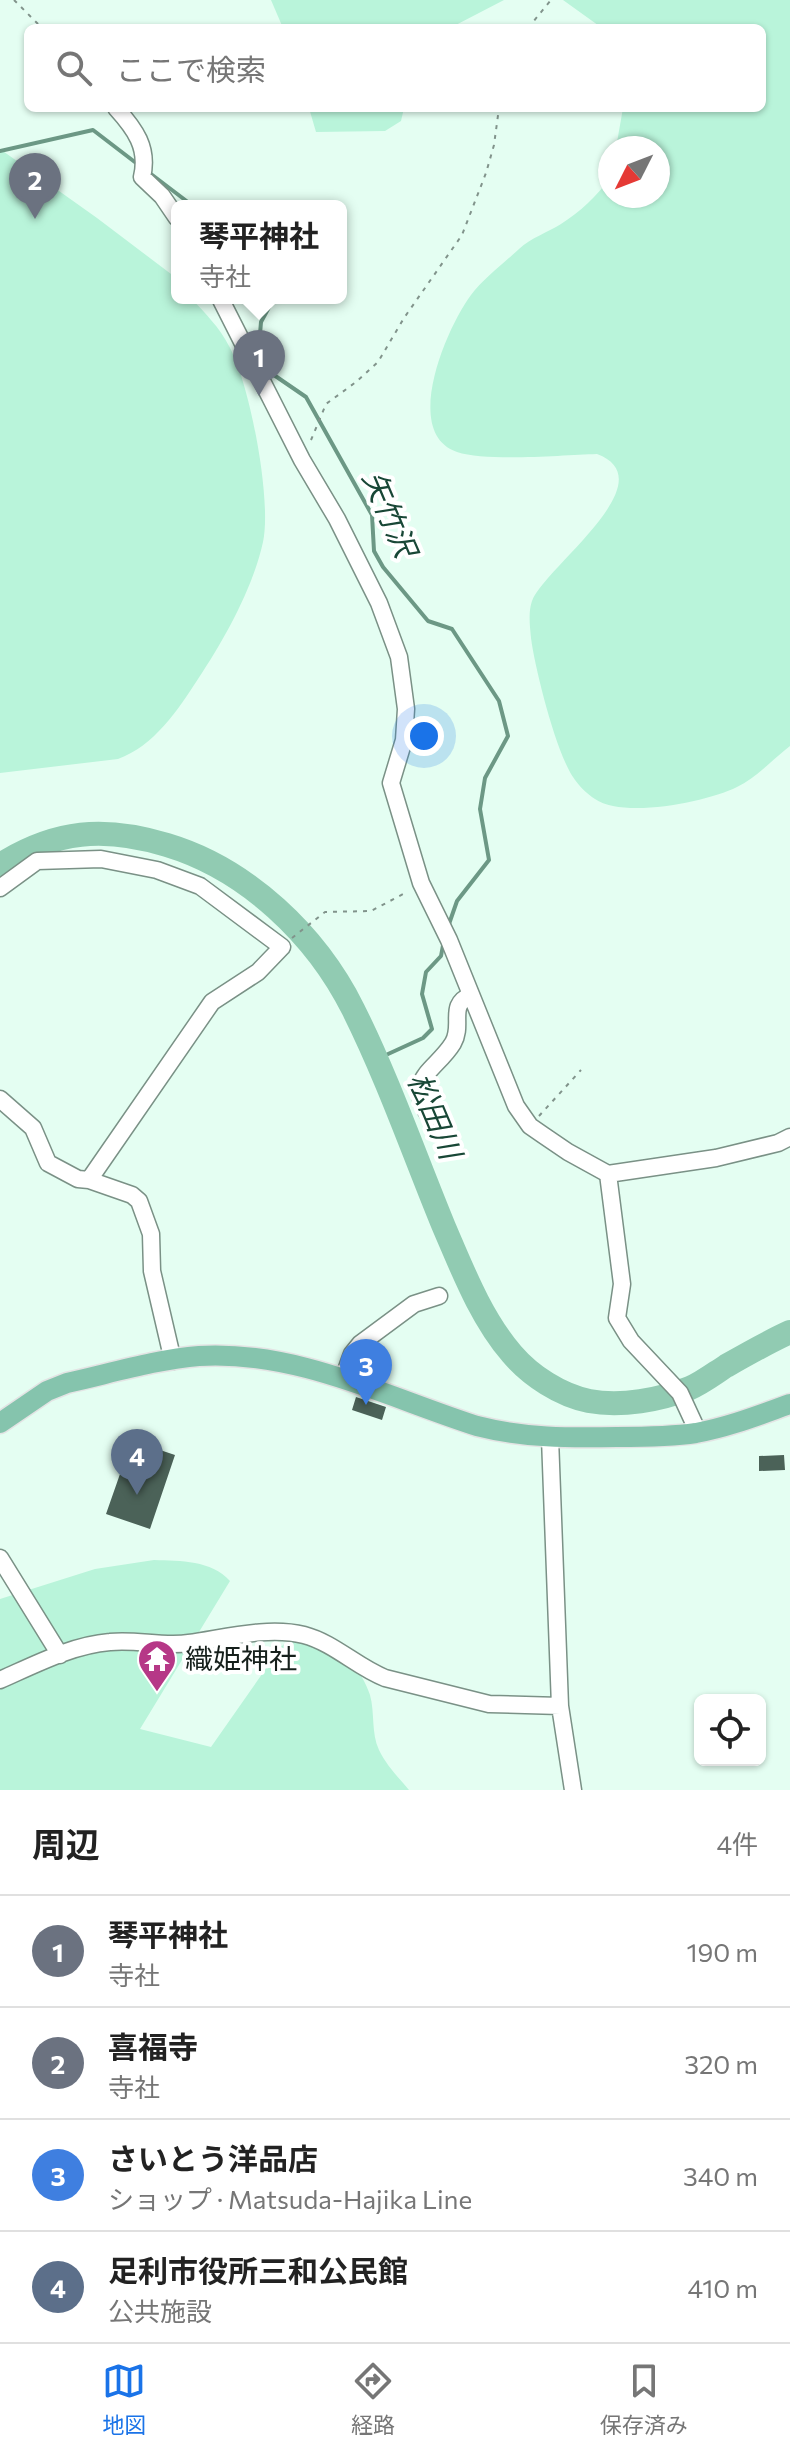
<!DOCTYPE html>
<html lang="ja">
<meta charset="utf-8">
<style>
body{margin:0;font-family:Commissioner,"Noto Sans JP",sans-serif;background:#f6f6f6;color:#222}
.controls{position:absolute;right:24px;bottom:24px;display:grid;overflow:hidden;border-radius:12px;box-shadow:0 2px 6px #0004}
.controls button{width:72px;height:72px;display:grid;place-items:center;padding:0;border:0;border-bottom:2px solid #e0e0e0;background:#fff;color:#222;font:40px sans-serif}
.compass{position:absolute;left:598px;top:136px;width:72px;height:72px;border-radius:50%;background:#fff;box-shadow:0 2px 6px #0004;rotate:228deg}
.you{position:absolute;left:424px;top:736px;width:28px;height:28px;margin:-20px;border:6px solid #fff;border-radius:50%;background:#1a73e8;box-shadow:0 0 0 12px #1a73e833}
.badge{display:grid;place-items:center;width:52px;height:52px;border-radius:50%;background:#1a73e8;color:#fff;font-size:26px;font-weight:700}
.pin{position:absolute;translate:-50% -66px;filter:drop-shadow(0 2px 4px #0008)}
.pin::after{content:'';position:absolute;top:42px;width:28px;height:24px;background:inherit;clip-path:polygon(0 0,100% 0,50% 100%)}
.popup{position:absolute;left:171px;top:200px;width:176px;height:104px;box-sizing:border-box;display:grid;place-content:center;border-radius:12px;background:#fff;filter:drop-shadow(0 2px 6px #0005);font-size:26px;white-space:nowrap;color:#767676}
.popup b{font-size:30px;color:#222}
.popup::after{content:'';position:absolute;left:50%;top:100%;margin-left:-16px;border:16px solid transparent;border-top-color:#fff}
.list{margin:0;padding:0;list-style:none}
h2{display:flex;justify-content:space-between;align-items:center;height:104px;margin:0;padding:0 32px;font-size:34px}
h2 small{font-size:26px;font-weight:400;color:#767676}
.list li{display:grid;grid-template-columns:52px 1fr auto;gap:24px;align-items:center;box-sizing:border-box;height:112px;padding:0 32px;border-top:2px solid #e0e0e0}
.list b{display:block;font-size:30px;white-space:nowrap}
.list p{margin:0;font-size:26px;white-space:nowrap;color:#767676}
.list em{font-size:26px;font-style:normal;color:#767676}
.icon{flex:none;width:44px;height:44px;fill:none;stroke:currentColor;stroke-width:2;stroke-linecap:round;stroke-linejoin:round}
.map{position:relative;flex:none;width:790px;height:1790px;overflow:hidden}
.search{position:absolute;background:#fff;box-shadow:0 2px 6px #0004;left:24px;right:24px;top:24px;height:88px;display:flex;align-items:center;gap:20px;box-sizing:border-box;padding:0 28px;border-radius:12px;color:#767676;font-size:30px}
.sheet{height:552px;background:#fff}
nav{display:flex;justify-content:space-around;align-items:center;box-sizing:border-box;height:112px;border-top:2px solid #e0e0e0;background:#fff;font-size:22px;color:#767676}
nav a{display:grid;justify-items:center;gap:4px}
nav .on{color:#1a73e8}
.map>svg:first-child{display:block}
.green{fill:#b9f4da}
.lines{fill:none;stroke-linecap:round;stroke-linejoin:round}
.stream{stroke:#6c9885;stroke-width:4}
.river{stroke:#91cbb2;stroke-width:24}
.building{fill:#4b6258}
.minor-casing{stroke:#7a9186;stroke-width:19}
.major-casing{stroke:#e3e4e4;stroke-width:23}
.path{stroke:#81938b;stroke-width:2;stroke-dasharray:4 6;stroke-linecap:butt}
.minor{stroke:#fff;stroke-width:16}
.major{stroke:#85c4ad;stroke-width:20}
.labels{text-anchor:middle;stroke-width:8;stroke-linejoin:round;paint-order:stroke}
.poi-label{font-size:28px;fill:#16201c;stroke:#fff;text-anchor:start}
.water-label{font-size:30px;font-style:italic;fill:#184736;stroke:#fff}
</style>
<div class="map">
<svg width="790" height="1790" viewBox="0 0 790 1790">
<rect width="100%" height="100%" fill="#e4fef2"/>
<path class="green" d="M271,0H504L450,28H283Z
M563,0H790V746C773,759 756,778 737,787C707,802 624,819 595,799C587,794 578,785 573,777C556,752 535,669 531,638C530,627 528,612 532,601C544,568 668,481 597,454C562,455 488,462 457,452C401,433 447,327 471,295C484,278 504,263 519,249C531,238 548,232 561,224C580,212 597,196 610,178V196H658V148H616L623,108H762V28H602Z
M309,108H404L401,121L385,131L316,132Z
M0,149L97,218L171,274L177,282V298H191C205,313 220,328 229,346C250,384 272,500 263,542C253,588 224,640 198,679C178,710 154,746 118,759L0,773Z
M154,1560C181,1561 211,1560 230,1581L140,1729L211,1747L281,1647C289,1640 296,1632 307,1631C333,1628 363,1673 370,1695C375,1713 371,1733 379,1750C386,1765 399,1778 409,1790H0V1599L95,1569Z"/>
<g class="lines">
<path class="stream" d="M0,151L93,130L140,166
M147,171L193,206
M274,298L261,322L259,346L271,373L306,397L372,515L374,551L383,567L428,621L452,629L499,701L508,736L485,778L480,809L489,860L457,901L449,924
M375,1060L423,1038L432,1029L422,994L426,972L441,956L444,940"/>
<path class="river" d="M0,865C56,830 104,826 167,845C247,869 316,935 353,1009C388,1079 414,1154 444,1227C463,1271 481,1318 512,1354C531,1376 560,1395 589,1401C621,1407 660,1400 690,1388C702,1383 715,1373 726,1366C747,1354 768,1342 790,1332"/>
</g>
<path class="building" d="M356,1397L386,1407L382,1420L352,1410Z
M139,1443L175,1455L150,1529L106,1514L120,1474L127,1477Z
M784,1455L785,1470L759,1471V1456Z"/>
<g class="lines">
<defs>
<path id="minor" d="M116,108C135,129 149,148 142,177L162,196L177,218
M220,298L302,460L337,519L379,603L399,657L406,709L404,740L391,783L421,883L449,940L516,1106L530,1126L543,1135L568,1152L608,1174L716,1158L778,1143L790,1137
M0,888L37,861L101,859L157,870L200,886L282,947L258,972L212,1002L89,1180L132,1195L139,1201L151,1234L152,1271L173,1361
M0,1099L33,1128L48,1163L78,1179L89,1180
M430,1117C403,1078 436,1071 453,1043C464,1024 447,1005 471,995
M608,1174L622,1284L617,1318L631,1341L680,1393L698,1432
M343,1379L352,1354L360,1344L414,1304L439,1296
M550,1438L560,1706L573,1790
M0,1558L60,1655
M0,1680C34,1665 72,1645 110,1642C136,1639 163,1647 189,1643C225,1638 268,1626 304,1635C334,1643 357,1667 385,1678L489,1704L560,1706"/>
<path id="major" d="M0,1423L47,1391L67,1383C108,1374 158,1359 199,1356C296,1350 387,1397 477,1426C524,1438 569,1438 617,1437C643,1437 670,1437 696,1433C729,1427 759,1415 790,1404"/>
</defs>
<use href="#minor" class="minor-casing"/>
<use href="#major" class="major-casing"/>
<path class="path" d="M14,0L42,28
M528,28L551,0
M311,440L326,404L356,382L378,362L404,318L462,235L486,173L494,145L499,108
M292,938L325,912L371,911L407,892
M539,1116L581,1070"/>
<use href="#minor" class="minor"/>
<use href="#major" class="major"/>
</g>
<defs>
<symbol id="temple-pin" viewBox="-11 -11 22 30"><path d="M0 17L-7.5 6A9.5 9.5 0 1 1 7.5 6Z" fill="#b63887" stroke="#fff"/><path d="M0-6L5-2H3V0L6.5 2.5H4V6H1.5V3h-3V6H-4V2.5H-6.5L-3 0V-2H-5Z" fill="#fff"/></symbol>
</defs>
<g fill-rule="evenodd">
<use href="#temple-pin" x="135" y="1637" width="44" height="60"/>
</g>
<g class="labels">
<g class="poi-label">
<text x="185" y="1669">織姫神社</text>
</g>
<g class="water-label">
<text transform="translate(389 514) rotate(67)" y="10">矢竹沢</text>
<text transform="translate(434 1116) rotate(67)" y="10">松田川</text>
</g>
</g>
</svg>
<div class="controls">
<button><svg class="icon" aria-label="locate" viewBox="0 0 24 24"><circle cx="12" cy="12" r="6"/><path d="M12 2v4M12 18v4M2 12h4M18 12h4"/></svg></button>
</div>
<svg class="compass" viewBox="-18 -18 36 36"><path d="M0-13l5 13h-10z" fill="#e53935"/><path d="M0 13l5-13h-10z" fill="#767676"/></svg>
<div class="you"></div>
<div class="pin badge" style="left:259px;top:396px;background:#6b7280">1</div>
<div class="popup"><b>琴平神社</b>寺社</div>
<div class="pin badge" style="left:35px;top:219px;background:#6b7280">2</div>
<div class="pin badge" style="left:366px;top:1405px;background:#3f7fe0">3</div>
<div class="pin badge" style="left:137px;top:1495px;background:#5c6f8a">4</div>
<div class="search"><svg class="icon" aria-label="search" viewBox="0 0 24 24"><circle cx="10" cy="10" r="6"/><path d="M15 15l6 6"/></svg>ここで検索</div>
</div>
<section class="sheet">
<h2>周辺<small>4件</small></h2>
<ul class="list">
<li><span class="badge" style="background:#6b7280">1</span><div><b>琴平神社</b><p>寺社</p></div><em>190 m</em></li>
<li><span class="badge" style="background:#6b7280">2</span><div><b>喜福寺</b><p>寺社</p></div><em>320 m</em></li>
<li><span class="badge" style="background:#3f7fe0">3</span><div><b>さいとう洋品店</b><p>ショップ · Matsuda-Hajika Line</p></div><em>340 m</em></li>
<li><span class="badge" style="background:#5c6f8a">4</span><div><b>足利市役所三和公民館</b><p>公共施設</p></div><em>410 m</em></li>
</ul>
</section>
<nav>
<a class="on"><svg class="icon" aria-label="map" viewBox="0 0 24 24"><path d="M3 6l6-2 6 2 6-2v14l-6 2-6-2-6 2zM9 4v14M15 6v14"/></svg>地図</a>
<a><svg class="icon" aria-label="directions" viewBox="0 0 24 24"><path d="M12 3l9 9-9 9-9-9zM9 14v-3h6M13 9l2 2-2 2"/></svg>経路</a>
<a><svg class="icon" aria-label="saved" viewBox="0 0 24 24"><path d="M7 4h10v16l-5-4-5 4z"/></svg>保存済み</a>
</nav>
